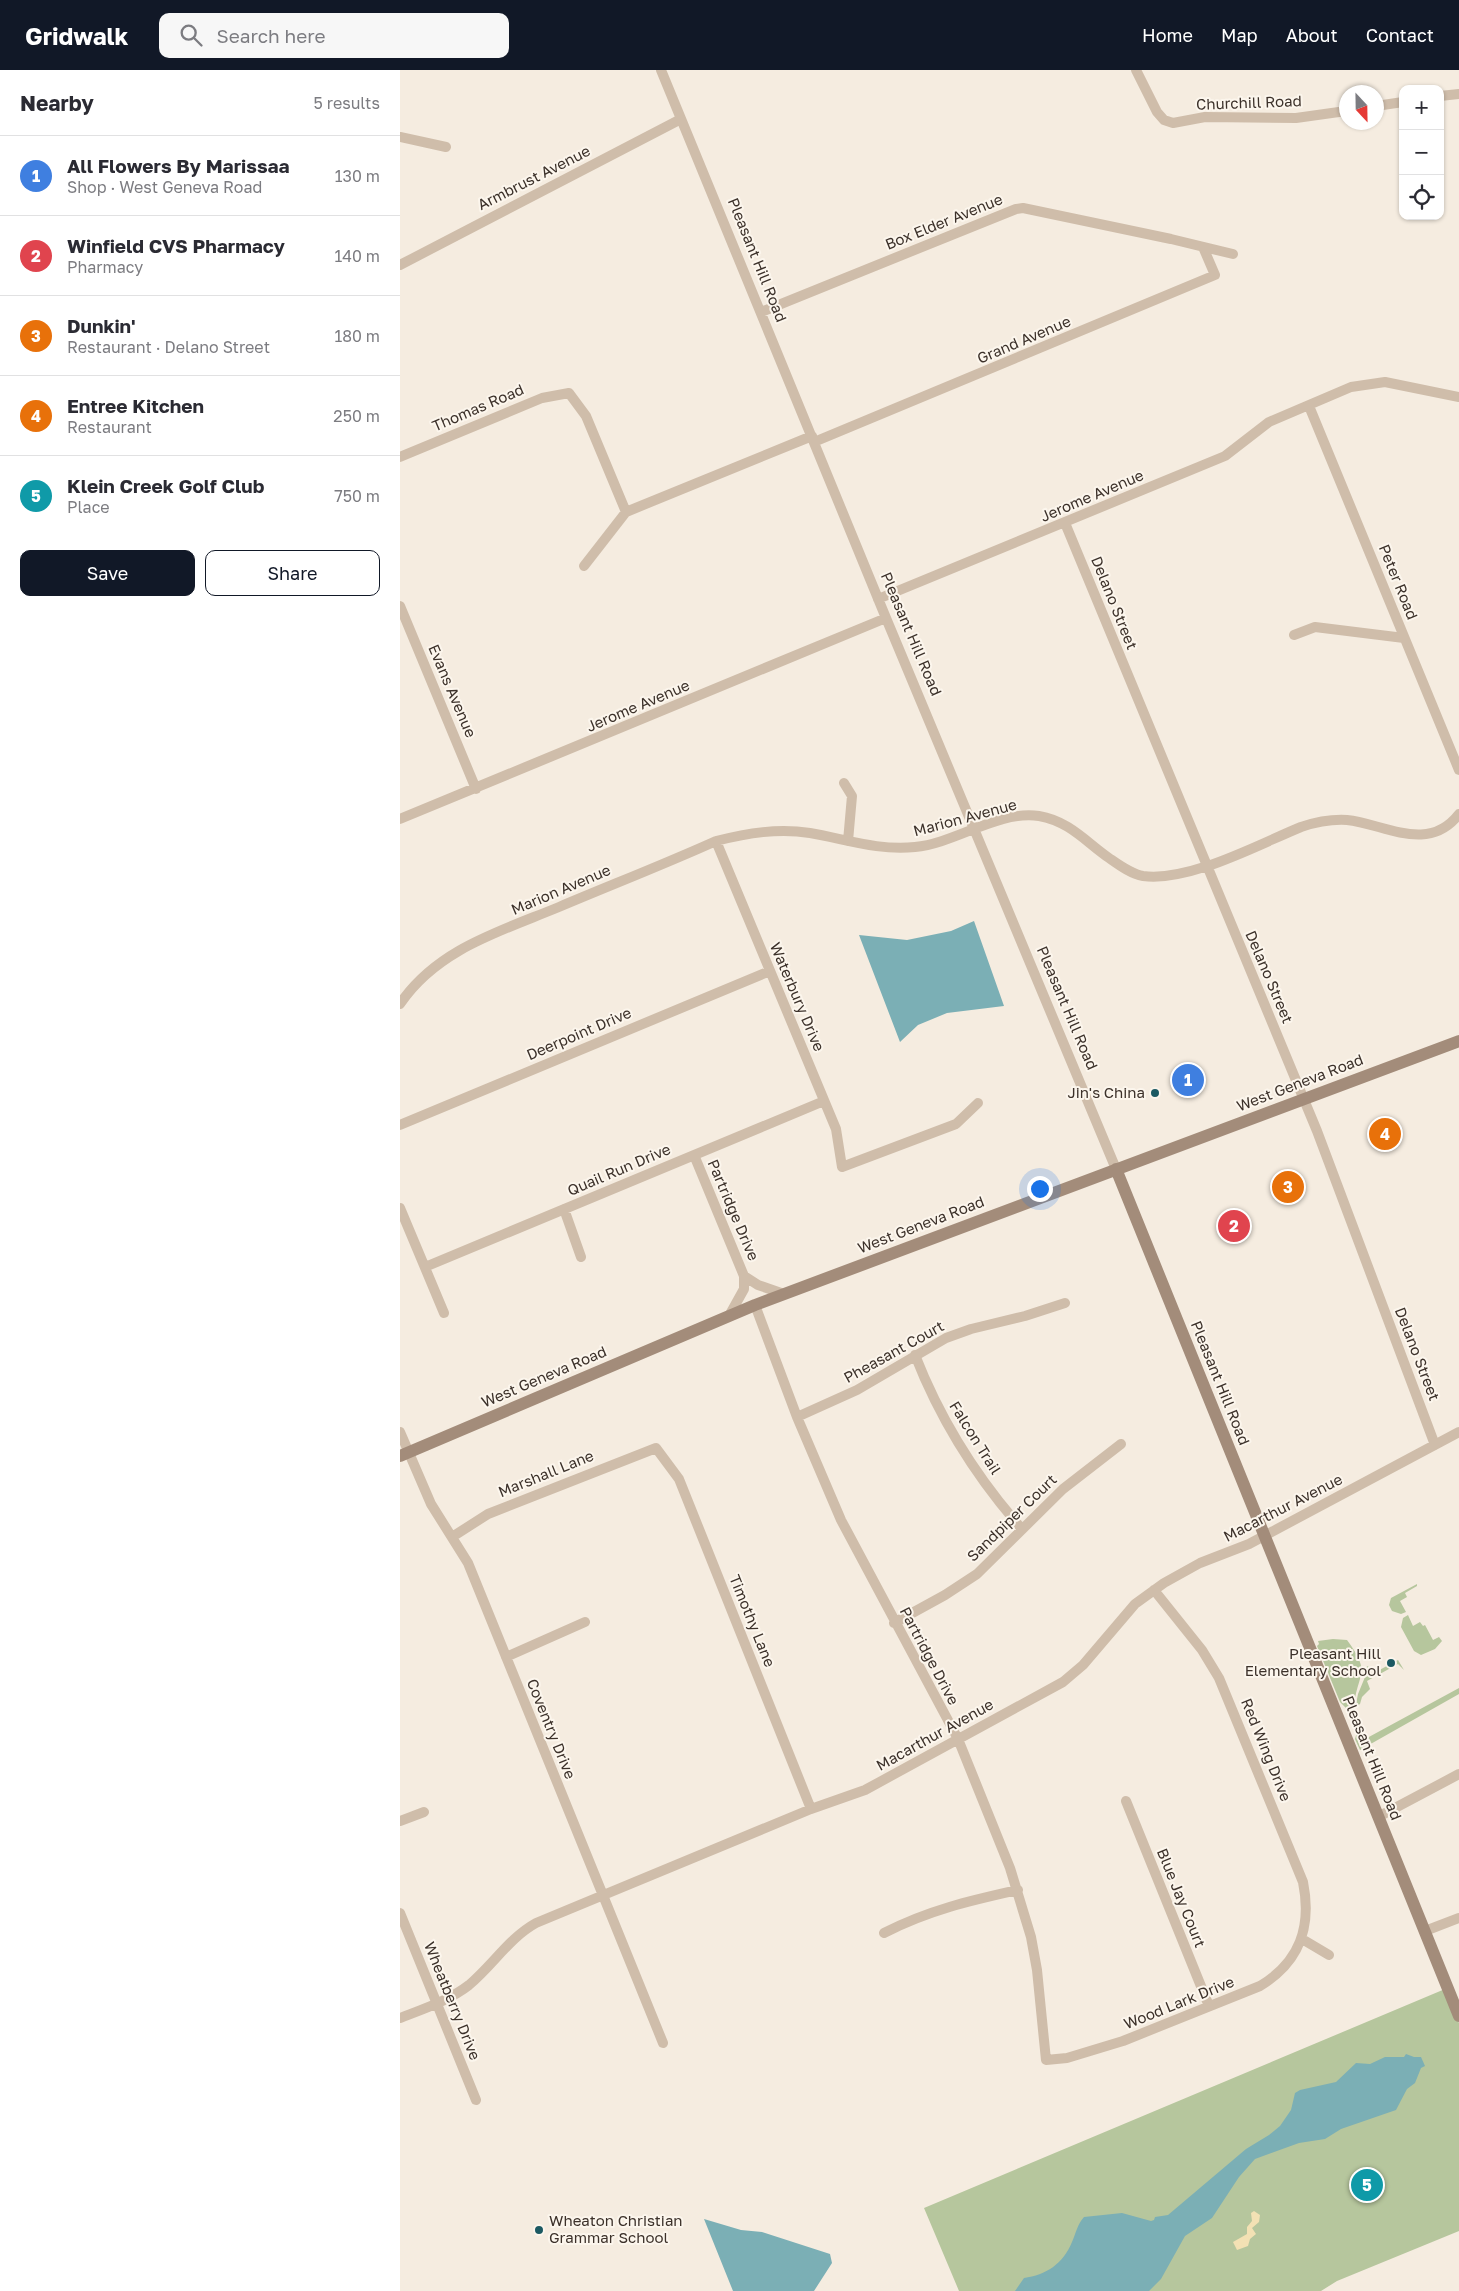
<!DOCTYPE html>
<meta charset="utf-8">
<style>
body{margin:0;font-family:"Golos Text",sans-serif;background:#f7f7f7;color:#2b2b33}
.controls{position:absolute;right:15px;top:15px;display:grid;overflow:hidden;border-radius:10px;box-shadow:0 1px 4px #0004}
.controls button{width:45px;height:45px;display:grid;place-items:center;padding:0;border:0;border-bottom:1px solid #e1e1e2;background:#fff;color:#2b2b33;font:25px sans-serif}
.compass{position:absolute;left:939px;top:15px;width:45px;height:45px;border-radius:50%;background:#fff;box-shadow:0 1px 4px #0004;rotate:158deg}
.you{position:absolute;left:639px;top:1118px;width:18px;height:18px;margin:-12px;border:4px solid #fff;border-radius:50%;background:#1a73e8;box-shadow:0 0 0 8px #1a73e833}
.badge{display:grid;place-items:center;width:32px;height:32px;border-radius:50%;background:#111827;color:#fff;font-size:16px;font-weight:700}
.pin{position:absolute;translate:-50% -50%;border:2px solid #fff;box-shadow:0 1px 5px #0006}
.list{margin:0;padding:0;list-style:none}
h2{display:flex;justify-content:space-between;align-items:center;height:65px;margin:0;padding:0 20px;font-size:21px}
h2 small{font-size:16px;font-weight:400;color:#7c7c81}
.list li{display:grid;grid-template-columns:32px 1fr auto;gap:15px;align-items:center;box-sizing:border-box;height:80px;padding:0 20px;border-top:1px solid #e1e1e2}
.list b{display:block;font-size:19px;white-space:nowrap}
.list p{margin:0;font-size:16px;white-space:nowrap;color:#7c7c81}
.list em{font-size:16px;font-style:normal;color:#7c7c81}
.actions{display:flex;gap:10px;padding:15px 20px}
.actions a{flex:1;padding:11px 0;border:1px solid #111827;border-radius:10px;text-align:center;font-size:18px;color:#111827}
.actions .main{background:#111827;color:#fff}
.icon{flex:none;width:28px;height:28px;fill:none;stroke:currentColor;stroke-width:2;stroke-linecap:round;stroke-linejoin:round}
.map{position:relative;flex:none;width:1059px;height:2221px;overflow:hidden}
header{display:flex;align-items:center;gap:30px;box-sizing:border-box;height:70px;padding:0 25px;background:#111827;color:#fff}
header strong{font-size:24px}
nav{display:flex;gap:28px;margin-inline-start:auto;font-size:18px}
.search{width:350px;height:45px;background:#f7f7f7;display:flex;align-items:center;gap:12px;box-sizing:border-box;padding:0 18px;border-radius:10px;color:#7c7c81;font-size:19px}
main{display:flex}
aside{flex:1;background:#fff}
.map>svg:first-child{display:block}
.green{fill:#b6c69d}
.sand{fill:#f3e1b4}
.water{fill:#7bafb5}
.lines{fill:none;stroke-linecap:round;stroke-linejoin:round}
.street{stroke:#cfbdaa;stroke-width:10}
.secondary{stroke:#a38c7a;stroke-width:12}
.poi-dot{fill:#1b5962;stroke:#fcf6ed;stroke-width:2}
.labels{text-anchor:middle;stroke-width:4;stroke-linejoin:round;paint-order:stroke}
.street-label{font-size:15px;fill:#3c312a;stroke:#fcf6ed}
.poi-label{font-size:15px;fill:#3c312a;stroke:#fcf6ed;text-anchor:end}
</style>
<header>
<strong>Gridwalk</strong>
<div class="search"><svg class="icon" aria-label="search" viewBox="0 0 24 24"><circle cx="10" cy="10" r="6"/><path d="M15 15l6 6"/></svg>Search here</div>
<nav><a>Home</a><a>Map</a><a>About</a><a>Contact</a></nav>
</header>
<main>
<aside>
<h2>Nearby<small>5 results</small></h2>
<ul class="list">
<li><span class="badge" style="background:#3f7fe0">1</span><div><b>All Flowers By Marissaa</b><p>Shop · West Geneva Road</p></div><em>130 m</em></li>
<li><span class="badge" style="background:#e0444e">2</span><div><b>Winfield CVS Pharmacy</b><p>Pharmacy</p></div><em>140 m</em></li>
<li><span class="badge" style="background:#e8710a">3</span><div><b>Dunkin'</b><p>Restaurant · Delano Street</p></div><em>180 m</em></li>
<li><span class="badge" style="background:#e8710a">4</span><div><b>Entree Kitchen</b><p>Restaurant</p></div><em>250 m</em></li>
<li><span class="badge" style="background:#0f9aa8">5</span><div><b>Klein Creek Golf Club</b><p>Place</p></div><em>750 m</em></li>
</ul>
<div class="actions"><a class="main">Save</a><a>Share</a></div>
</aside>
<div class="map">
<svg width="1059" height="2221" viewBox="0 0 1059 2221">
<rect width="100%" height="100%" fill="#f5ece0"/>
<path class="green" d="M1017,1514V1516L1005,1523L1007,1527L1000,1531L1006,1542L1001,1544L992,1541L989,1535L991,1528Z
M1008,1545L1013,1556L1020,1552L1023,1556L1025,1555L1033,1570L1039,1567L1042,1571L1035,1579L1021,1585L1014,1581L1001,1557L1003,1548Z
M933,1569L947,1570C971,1603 959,1601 954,1634H956L958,1624L965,1607V1598L968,1596L972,1604L998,1590L1004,1600L998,1594L967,1611L970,1619L962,1627L960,1634L953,1639L946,1638L940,1632L917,1576L919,1574L918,1571Z
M1059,1618V1624L960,1680L955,1669L957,1662L962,1658L967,1668Z
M1045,1919L1059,1953V2161L937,2211L921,2221H559L524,2138Z"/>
<path class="sand" d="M854,2141L860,2145L859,2152L852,2158L856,2164L850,2169L848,2176L837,2180L833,2172L847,2164V2157L852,2151L851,2143Z"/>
<path class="water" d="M574,851L604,936L547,943L518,955L500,972L459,865L507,870L551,861Z
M1006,1984L1014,1987H1021L1025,1996L1021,1998L1015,2013L1007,2019L996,2040L941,2059L925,2069L899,2073L855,2089L839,2107L812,2148L785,2166L761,2209L749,2221H615L624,2208C646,2205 663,2194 672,2172C676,2163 677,2155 684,2147L722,2143L751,2151L754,2150L755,2147L768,2145L846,2079L869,2065L880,2056L891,2040L895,2023L900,2020L936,2012L956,1993L970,1994L985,1987H1004Z
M304,2149L341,2160L362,2162L430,2184L432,2193L414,2221H333Z"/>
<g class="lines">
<path class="street" d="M261,0L486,548L716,1099
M736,0L757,42L764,50L773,53L805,47L896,48L946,41
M1040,26L1059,24
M976,36L1003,32
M0,67L46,77
M0,195L281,49
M361,242L616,139L623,138L771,169L833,184
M909,336L1059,700
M414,372L815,205L803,177
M0,387L142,328L169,323L186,346L226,442
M665,453L917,1061L1035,1375
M184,496L226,442L412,366
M478,529L825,386L869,352L951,317L985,312L1059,327
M0,536L76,719
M894,565L915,557L1004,568
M444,713L452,726L448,771
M0,749L486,548
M316,771L436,1059L442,1097L556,1054L578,1033
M0,934C37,879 101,861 159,837C211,815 265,794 316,771C348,763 378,758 410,763C445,769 479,781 515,777C556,773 598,740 639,746C669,751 686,772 709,788C719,795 731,804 743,806C790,812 857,775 901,757C916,752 930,749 947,750C985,754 1028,784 1059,744
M0,1055L370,901
M294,1085L344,1206V1219L329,1246
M0,1138L44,1243
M164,1139L181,1187
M25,1197L424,1031
M344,1206L358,1215L384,1224
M355,1235L397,1347L441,1450L558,1669L610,1798L631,1867L637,1900L646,1990L667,1988L723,1971L860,1916C900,1892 912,1857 903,1812L819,1608L802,1580L754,1520
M515,1285C540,1349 576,1407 622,1459
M397,1347L457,1320L546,1268L571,1259L625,1246L665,1233
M0,1362L31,1434L68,1493L263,1973
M52,1467L88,1444L256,1378L279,1409L411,1739
M494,1553L545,1525L577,1504L663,1419L721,1374
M106,1587L185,1552
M726,1731L809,1936
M978,1747L1059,1704
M0,1751L24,1742
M0,1843L76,2030
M1025,1861L1059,1848
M484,1863C529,1840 569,1831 618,1820
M902,1869L929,1885
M0,1948C23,1939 50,1930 69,1915C93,1895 109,1868 136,1853L411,1739L465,1720L663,1612L683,1595L735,1534L764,1513L800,1493L849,1474L1059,1362"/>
<path class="secondary" d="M716,1099L1059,1946
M0,1386L355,1235L1059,971"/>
</g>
<g class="poi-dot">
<circle cx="755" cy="1023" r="5"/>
<circle cx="991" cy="1593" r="5"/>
<circle cx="139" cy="2160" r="5"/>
</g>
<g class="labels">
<g class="street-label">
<text transform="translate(849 33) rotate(-2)" y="5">Churchill Road</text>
<text transform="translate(134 108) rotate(-27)" y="5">Armbrust Avenue</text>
<text transform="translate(544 152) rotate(-22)" y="5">Box Elder Avenue</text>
<text transform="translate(357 190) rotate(68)" y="5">Pleasant Hill Road</text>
<text transform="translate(624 270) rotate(-23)" y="5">Grand Avenue</text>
<text transform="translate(78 338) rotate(-23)" y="5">Thomas Road</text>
<text transform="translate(692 426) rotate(-23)" y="5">Jerome Avenue</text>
<text transform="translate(998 512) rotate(68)" y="5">Peter Road</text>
<text transform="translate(714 533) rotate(68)" y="5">Delano Street</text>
<text transform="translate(511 564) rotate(67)" y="5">Pleasant Hill Road</text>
<text transform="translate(52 621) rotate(67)" y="5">Evans Avenue</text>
<text transform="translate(238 636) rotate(-23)" y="5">Jerome Avenue</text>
<text transform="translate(565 748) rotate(-15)" y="5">Marion Avenue</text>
<text transform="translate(161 820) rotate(-23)" y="5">Marion Avenue</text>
<text transform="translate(869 907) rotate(67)" y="5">Delano Street</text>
<text transform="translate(397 927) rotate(67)" y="5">Waterbury Drive</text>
<text transform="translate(667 938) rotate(67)" y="5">Pleasant Hill Road</text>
<text transform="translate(179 964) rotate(-23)" y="5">Deerpoint Drive</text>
<text transform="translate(900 1013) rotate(-21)" y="5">West Geneva Road</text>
<text transform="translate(219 1100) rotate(-23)" y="5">Quail Run Drive</text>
<text transform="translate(333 1140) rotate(67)" y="5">Partridge Drive</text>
<text transform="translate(521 1155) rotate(-21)" y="5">West Geneva Road</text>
<text transform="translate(494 1282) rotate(-29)" y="5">Pheasant Court</text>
<text transform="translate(1017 1284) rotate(69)" y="5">Delano Street</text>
<text transform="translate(144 1307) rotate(-23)" y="5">West Geneva Road</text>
<text transform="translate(820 1313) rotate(68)" y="5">Pleasant Hill Road</text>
<text transform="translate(575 1368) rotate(58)" y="5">Falcon Trail</text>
<text transform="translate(146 1404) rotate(-22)" y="5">Marshall Lane</text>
<text transform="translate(883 1438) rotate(-27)" y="5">Macarthur Avenue</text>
<text transform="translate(612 1448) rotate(-44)" y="5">Sandpiper Court</text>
<text transform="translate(352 1551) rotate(68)" y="5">Timothy Lane</text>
<text transform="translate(529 1586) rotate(62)" y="5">Partridge Drive</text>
<text transform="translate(151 1659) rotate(68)" y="5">Coventry Drive</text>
<text transform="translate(535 1665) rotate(-29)" y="5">Macarthur Avenue</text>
<text transform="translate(866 1680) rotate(68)" y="5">Red Wing Drive</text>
<text transform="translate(972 1688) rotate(68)" y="5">Pleasant Hill Road</text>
<text transform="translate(781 1828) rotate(68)" y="5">Blue Jay Court</text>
<text transform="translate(52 1931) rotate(68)" y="5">Wheatberry Drive</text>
<text transform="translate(779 1933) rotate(-22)" y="5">Wood Lark Drive</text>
</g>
<g class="poi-label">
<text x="745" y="1028">Jin's China</text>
<text x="981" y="1589">Pleasant Hill<tspan x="981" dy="17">Elementary School</tspan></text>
<text x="149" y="2156" text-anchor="start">Wheaton Christian<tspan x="149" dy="17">Grammar School</tspan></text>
</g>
</g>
</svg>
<div class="controls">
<button>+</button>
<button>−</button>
<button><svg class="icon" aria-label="locate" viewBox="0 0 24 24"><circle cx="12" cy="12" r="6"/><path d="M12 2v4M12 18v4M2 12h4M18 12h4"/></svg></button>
</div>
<svg class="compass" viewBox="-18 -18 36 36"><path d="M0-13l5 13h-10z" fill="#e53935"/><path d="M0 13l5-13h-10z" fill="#7c7c81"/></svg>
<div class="you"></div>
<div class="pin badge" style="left:788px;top:1010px;background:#3f7fe0">1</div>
<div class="pin badge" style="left:834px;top:1156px;background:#e0444e">2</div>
<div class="pin badge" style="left:888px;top:1117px;background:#e8710a">3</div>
<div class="pin badge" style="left:985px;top:1064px;background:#e8710a">4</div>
<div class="pin badge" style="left:967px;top:2115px;background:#0f9aa8">5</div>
</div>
</main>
